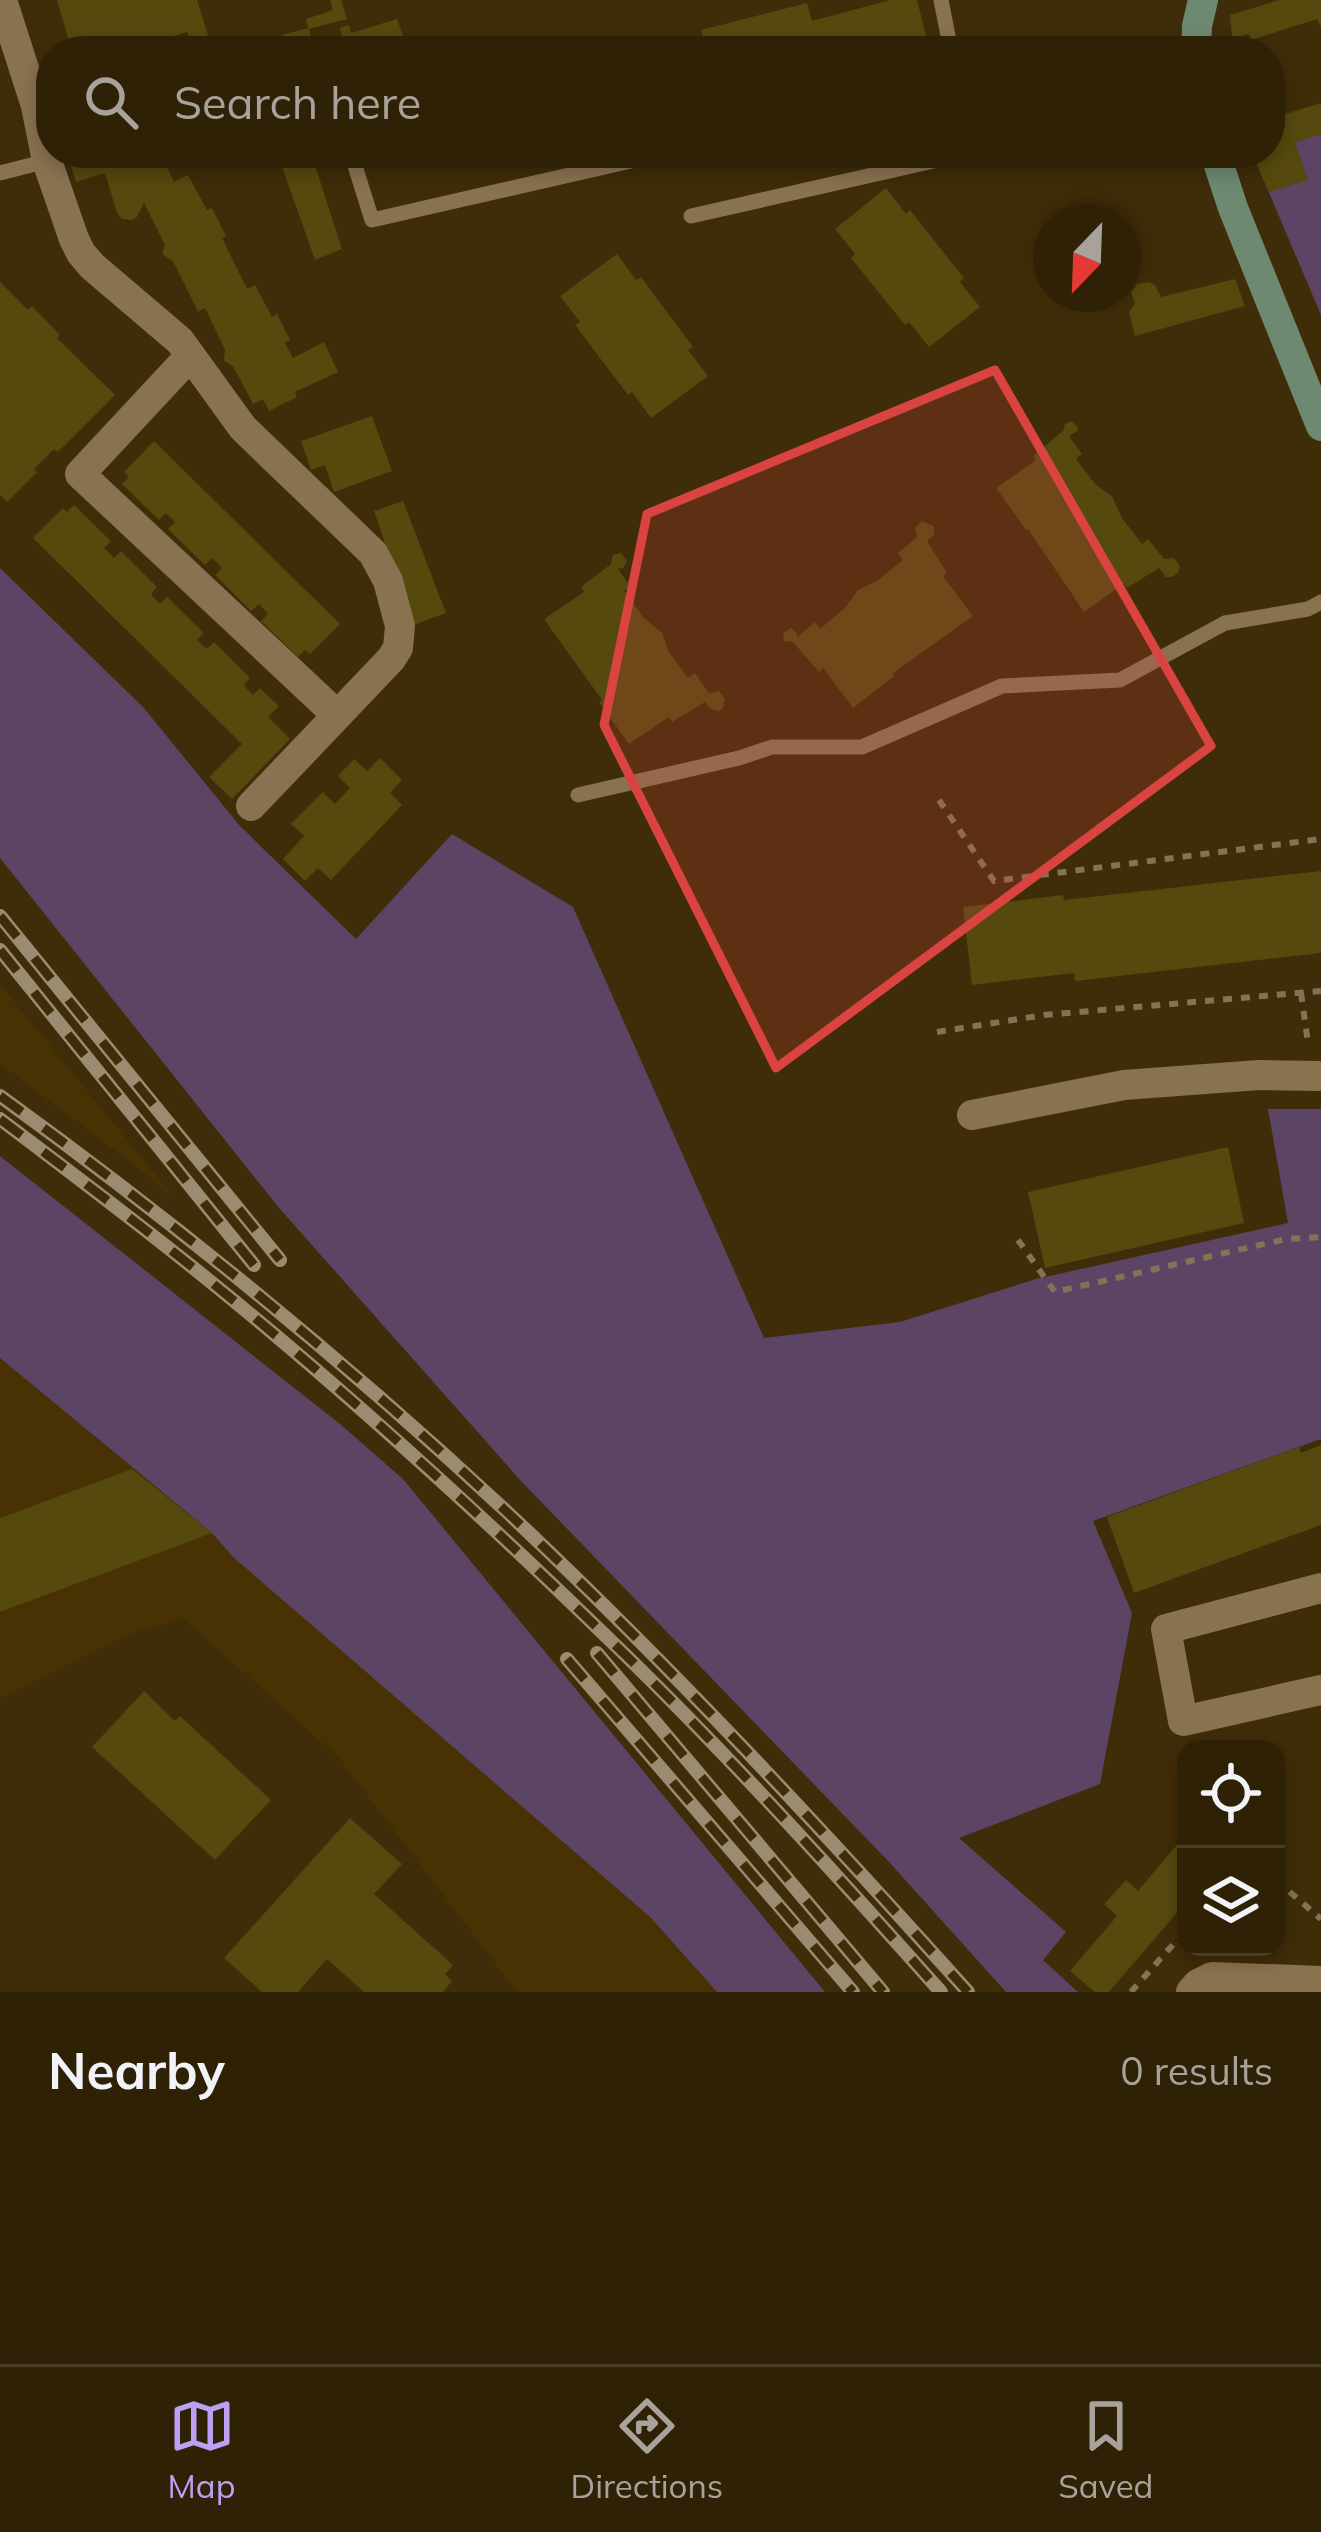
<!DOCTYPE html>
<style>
body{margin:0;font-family:Mulish,sans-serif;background:#3b2e14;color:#f1f3f6}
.controls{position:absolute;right:36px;bottom:36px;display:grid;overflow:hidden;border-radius:24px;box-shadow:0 6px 18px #0003}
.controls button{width:108px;height:108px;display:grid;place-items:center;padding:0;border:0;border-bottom:3px solid #4a3e28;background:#2f2106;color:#f1f3f6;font:60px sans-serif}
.compass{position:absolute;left:1033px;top:204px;width:108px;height:108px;border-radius:50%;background:#2f2106;box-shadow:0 6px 18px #0003;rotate:203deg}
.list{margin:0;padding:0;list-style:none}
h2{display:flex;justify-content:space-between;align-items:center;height:156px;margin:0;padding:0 48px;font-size:51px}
h2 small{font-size:39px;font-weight:400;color:#a7a39b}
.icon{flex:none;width:66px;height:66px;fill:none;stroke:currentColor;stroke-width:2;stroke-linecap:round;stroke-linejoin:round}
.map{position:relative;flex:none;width:1321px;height:1992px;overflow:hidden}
.search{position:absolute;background:#2f2106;box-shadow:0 6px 18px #0003;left:36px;right:36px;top:36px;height:132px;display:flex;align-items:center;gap:30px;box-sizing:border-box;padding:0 42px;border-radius:48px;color:#a7a39b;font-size:45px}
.sheet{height:372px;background:#2f2106}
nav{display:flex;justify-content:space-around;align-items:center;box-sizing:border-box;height:168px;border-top:3px solid #4a3e28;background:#2f2106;font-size:33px;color:#a7a39b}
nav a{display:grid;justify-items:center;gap:6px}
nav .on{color:#bca0f2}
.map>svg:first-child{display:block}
.built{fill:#483103}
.green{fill:#5c4464}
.building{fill:#55490e}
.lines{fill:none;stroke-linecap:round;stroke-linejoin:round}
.path{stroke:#837356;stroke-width:6;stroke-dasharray:9 9;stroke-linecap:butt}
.lane{stroke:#897250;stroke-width:15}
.street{stroke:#897250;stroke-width:30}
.secondary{stroke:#6e8972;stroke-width:30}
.rail-casing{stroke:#9b8c71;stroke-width:14}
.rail{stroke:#3f2c08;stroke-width:9;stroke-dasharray:27;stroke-linecap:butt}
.marked{fill:#d94340;fill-opacity:0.2;stroke:#d94340;stroke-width:9;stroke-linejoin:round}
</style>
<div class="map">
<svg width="1321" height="1992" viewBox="0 0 1321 1992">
<rect width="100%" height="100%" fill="#3f2c08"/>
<path class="built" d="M0,984L178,1202L137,1167L0,1064Z
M0,1358L212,1533L233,1557L650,1917L717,1992H517L338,1757L183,1618L124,1636L0,1698Z"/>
<path class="green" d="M1321,134V315L1253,155L1270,153V149Z
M0,568L143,707L240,826L356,939L452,834L573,907L764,1338L900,1322L1036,1279L1288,1223L1268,1109H1321V1439L1093,1521L1132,1613L1100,1784L959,1838L1066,1932L1043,1960L1078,1992H1006L890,1863L521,1481L280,1209L0,858Z
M0,1156L340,1424L403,1479L825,1992H717L650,1917L233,1557L212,1533L0,1358Z"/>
<path class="building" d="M57,0H197L213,51H193L187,32L143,47L144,51H72Z
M330,0H341L347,19L309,29L311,36L285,44L282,35L308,28L306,19L333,10Z
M890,0H917L930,51H692L705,46L701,30L807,3L812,21Z
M1279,0H1321V27L1317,19L1251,40L1249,34L1232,38L1230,15Z
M397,19L405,42L385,51H299L342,36L340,28L349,25L351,33Z
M1321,103V134L1295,142L1308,180L1269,192L1252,153H1270V124L1280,120L1279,116Z
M67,153H161L174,182L188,175L207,210L212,208L226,236L222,238L247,289L255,285L272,317L277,314L290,340L285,343L293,358L324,342L338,372L295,392L297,397L269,411L263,399L253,404L233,366L224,361L225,350L205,308L198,312L173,261L162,254L165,245L144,203L137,217L132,220L122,219L117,213L105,173L76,182Z
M277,153H311L342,249L315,260Z
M886,188L906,214L910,210L964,278L960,282L980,307L929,347L909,322L905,325L851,258L855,254L835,229Z
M617,254L636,280L641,277L693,347L688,350L708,376L651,418L632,392L628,395L575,325L580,322L560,296Z
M1235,279L1245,306L1135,336L1129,312L1135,303L1131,293L1137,284L1148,282L1155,285L1161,297Z
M0,282L28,310L32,306L60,335L57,338L115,395L58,452L54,449L34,469L37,472L7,502L0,495Z
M372,416L392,471L334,492L325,465L311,470L301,441Z
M1072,421L1077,426L1078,431L1069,436L1082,454L1076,459L1096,485L1112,496L1122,518L1142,544L1148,539L1164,559L1174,558L1180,566L1178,573L1172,577H1166L1159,568L1127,588L1124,584L1084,612L1028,529L1026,530L996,488L1036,460L1033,456L1063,431L1065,424Z
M154,441L340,624L310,654L305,650L298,657L261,621L268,614L259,604L251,611L215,575L222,568L212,558L205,565L168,529L175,522L166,513L159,520L122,484L129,477L124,472Z
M403,501L446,613L413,625L374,511Z
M74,505L111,541L104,548L114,558L121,551L157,587L151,594L160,604L167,597L204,633L197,640L207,649L214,642L250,678L244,685L248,690L253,695L260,688L279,706L268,717L290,739L232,799L209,777L242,744L33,538L63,508L67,512Z
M922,521L934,526V535L927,541L947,573L943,576L973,616L892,674L894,676L853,708L823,668L819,672L793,642L784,641L783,633L791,628L797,633V637L815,622L820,629L845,608L858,590L877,581L903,560L898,553L917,537L915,528Z
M621,553L627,561L623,568L618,569L630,586L624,591L643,617L662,633L669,652L688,678L695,673L709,693L719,691L725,699L723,708L718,711L709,708L705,702L672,722L669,717L629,744L599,702L602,700L544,619L584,592L581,587L611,564L613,555Z
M380,758L402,780L390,793L402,805L331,880L318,868L305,881L283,859L304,836L291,824L323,792L335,804L350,788L338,776L354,759L367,771Z
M1321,871V953L1075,981L1074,973L972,985L963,907L1063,895L1064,900Z
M1228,1147L1244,1223L1045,1268L1028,1192Z
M1321,1445V1525L1134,1593L1107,1517L1299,1447L1301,1453Z
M132,1469L212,1533L0,1612V1518Z
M144,1691L175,1721L180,1716L271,1800L215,1860L92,1747Z
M350,1818L402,1864L374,1894L453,1965L445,1974L452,1981L443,1992H364L327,1959L298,1992H262L224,1958Z
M1186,1834V1902L1109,1992H1095L1070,1971L1117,1916L1104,1904L1126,1880L1138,1891Z"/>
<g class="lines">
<path class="path" d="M939,800L994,881L1321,839
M1301,993L1308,1043
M937,1032L1044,1015L1321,991
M1018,1240L1055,1292L1286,1239L1321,1237
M1276,1880L1321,1919
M1131,1992L1186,1930"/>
<path class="lane" d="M941,0L951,51
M351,153L372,220L666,153
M0,173L47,161
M691,216L969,153
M578,795L739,758L772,747H862L1002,686L1120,680L1225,623L1308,609L1321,602"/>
<path class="street" d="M2,0L36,106L47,161L74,239L81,253L92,266L180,341L243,428L373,553L388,581L400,626L398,648L391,659L251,806
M190,356L80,474L337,715
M972,1115L1124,1085L1259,1075L1321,1076
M1321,1588L1166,1629L1183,1721L1321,1690
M1191,1992L1198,1984L1212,1977L1321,1981"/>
<path class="secondary" d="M1196,51L1197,26L1203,0
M1215,153L1233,208L1321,426"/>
<defs>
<path id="rail" d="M0,916L280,1260
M0,950L254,1265
M0,1096C177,1224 347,1363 507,1512C669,1664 820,1827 968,1992
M0,1119C61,1165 122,1211 181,1258C331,1377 473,1507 610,1640C726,1752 834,1872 941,1992
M597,1653L883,1992
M567,1659L853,1992"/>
</defs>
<use href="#rail" class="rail-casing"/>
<use href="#rail" class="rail"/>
</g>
<path class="marked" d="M995,370L1211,746L776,1068L604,725L647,514Z"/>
</svg>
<div class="controls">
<button><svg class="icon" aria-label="locate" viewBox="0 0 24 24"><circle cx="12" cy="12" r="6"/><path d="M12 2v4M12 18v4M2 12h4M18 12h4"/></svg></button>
<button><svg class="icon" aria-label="layers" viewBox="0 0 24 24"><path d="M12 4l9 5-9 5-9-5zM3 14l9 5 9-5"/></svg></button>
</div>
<svg class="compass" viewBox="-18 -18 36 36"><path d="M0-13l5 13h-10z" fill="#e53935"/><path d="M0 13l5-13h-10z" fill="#a7a39b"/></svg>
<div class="search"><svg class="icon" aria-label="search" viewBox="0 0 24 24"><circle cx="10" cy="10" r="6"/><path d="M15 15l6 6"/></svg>Search here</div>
</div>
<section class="sheet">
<h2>Nearby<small>0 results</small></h2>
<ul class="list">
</ul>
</section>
<nav>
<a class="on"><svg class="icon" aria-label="map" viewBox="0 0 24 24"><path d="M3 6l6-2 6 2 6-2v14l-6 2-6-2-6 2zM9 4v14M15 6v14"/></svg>Map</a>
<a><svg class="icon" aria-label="directions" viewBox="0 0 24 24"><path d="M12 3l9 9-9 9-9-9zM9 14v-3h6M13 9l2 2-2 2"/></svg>Directions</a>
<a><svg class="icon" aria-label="saved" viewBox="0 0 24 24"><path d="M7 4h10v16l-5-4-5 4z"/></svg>Saved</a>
</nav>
